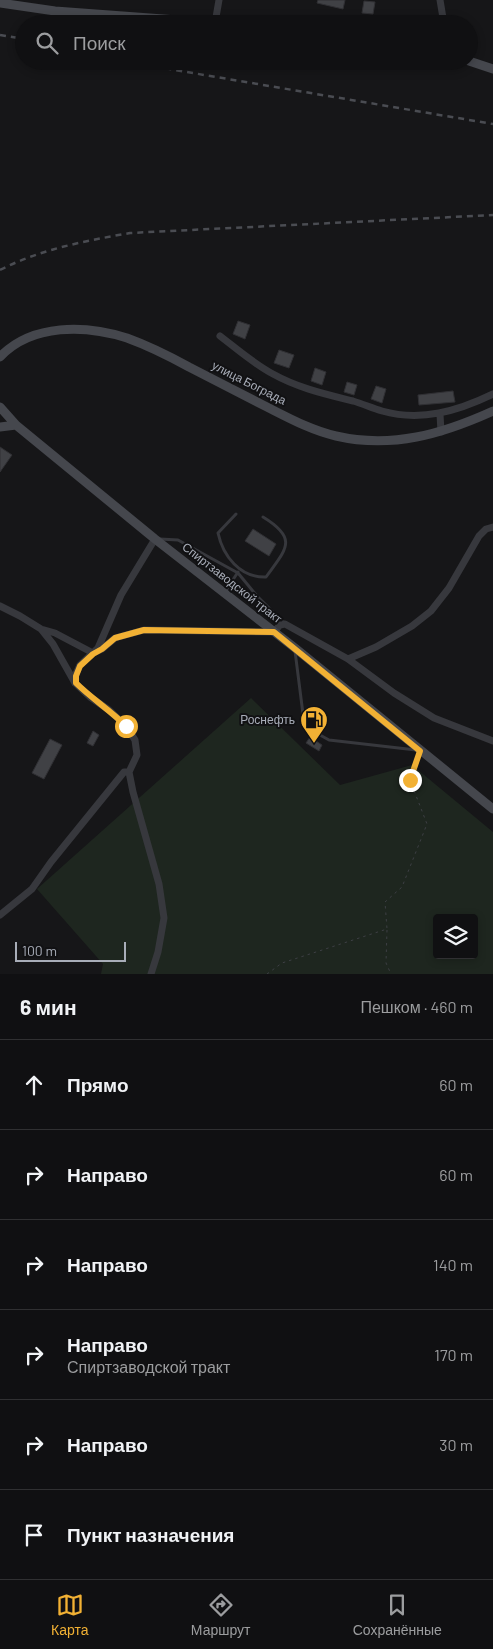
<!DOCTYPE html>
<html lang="ru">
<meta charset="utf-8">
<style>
body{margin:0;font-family:Barlow,sans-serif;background:#19191b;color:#f1f3f6}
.controls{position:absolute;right:15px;bottom:15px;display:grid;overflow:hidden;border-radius:5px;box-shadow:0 2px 8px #0003}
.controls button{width:45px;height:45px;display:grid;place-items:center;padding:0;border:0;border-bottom:1px solid #303032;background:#101012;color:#f1f3f6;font:25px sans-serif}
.scale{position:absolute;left:15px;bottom:12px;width:111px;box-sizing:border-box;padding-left:5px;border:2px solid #a8adb8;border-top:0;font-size:14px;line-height:18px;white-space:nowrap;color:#a8adb8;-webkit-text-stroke:4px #111113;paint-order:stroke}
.stop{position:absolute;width:15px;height:15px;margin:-11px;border:4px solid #f2b134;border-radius:50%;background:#fff}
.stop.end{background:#f2b134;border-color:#fff;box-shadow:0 1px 5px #0008}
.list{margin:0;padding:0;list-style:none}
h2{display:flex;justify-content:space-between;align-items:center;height:65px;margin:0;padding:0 20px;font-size:21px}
h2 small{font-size:16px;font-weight:400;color:#9c9d9f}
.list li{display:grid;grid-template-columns:32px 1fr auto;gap:15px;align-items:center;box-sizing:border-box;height:90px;padding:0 20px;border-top:1px solid #303032}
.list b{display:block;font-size:19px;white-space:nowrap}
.list p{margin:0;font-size:16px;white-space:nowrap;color:#9c9d9f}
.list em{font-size:16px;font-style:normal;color:#9c9d9f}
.icon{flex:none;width:28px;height:28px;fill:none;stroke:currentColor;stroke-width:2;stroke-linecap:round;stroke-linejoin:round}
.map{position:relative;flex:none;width:493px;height:974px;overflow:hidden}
.search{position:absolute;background:#101012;box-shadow:0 2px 8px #0003;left:15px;right:15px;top:15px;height:55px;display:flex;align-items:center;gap:12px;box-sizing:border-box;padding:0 18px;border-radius:28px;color:#9c9d9f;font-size:19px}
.sheet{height:605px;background:#101012}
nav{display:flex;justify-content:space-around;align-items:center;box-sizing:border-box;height:70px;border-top:1px solid #303032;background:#101012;font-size:14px;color:#9c9d9f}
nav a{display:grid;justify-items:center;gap:2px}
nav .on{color:#f2b134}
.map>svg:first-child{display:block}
.green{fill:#1e261f;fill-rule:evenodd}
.building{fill:#404145;stroke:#303034}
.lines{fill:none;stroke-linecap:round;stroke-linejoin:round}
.path{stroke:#3d3f44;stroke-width:1;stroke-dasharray:2.5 4;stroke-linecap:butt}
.lane{stroke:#37383d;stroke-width:3}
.street{stroke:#37383d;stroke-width:7}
.secondary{stroke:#45474d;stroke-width:9}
.rail{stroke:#4a4c52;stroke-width:2.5;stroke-dasharray:6 5;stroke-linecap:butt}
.route{stroke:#f2b134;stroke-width:6}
.labels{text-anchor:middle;stroke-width:4;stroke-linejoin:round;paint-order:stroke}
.street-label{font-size:12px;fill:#a8adb8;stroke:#111113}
.poi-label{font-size:12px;fill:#a8adb8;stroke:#111113;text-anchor:end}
</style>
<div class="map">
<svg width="493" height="974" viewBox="0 0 493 974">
<rect width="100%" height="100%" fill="#161618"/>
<path class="green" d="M251,698L340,785L412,765L493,832V974H101L103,964L37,889ZM437,918H474V955H437Z"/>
<path class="building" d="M318,0H345L343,9L317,3Z
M364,1L375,2L373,14L362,13Z
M238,321L250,325L245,339L233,334Z
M279,350L294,355L289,368L274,363Z
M315,368L326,372L322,385L311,381Z
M347,382L357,385L354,395L344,392Z
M376,386L386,389L382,403L371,399Z
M453,391L455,402L419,405L418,395Z
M0,447L12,455L0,472Z
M253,529L276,544L269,556L245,541Z
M93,731L99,735L93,746L87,743Z
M310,737L322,745L319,751L306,743Z
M50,739L62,745L44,779L32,773Z"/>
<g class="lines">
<path class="path" d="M387,930L386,963L391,974
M267,974L282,963L387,929L385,902L402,887L427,824L410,780L417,758"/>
<path class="lane" d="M236,514L218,533C223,556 240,578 266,577C286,549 299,539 263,517
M160,539L178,540L238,573L257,596L285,624
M225,592L238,572
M295,651L303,714L311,730L329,740L416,750"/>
<path class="street" d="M440,0L444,24
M215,23L219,0
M220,336C237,349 254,364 273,374C298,388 325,394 353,401C363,404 372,408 382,411C421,422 458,411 493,394
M440,414L441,432
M0,606L20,616L41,629L55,633L93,653L102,649L115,638L144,630L274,632L280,625L285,624L348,659L376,647L412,626L431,611L449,588L479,536L486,529L493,527
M41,629L53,644L75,683L90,697L109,710L126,726L135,740L137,755L129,772L133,792L159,884L164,918L158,952L151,974
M348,659L394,693L434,718L493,741
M75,683V676L80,665L98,648L121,595L155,539
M0,915L32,889L51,862L124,772H129"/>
<path class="secondary" d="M0,3L55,11L231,24
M469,61L493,69
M0,357C32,323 86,325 127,338C149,346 169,356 189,367C214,380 238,392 263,405C287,417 310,430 336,436C392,449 442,434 493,411
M0,407L16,425L155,539L295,648L493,809
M0,427L16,425"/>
<path class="rail" d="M0,35L24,39
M122,61L493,124
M0,270C41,249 85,241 130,233L493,215"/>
</g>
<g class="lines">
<path class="route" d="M126,726C110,710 91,698 76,683V676L80,666L93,654L102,649L115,638L144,630L274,632L420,751L410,780"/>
</g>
<defs>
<symbol id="fuel-pin" viewBox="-11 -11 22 30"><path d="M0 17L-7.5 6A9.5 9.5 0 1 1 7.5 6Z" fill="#f2b134" stroke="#111113"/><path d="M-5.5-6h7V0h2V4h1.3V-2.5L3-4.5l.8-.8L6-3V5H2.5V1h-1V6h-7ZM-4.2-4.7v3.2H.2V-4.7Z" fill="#111"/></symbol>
</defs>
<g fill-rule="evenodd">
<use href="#fuel-pin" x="298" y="704" width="32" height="43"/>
</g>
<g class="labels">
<g class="street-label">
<text transform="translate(249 383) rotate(27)" y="4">улица Бограда</text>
<text transform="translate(232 583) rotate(38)" y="4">Спиртзаводской тракт</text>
</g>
<g class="poi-label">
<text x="295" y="724">Роснефть</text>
</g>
</g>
</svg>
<div class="controls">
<button><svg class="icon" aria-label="layers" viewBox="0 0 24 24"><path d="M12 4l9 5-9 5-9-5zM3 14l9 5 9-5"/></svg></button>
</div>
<div class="scale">100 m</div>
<div class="stop" style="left:126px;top:726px"></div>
<div class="stop end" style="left:410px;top:780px"></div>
<div class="search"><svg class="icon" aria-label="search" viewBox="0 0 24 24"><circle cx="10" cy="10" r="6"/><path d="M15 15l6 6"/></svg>Поиск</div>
</div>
<section class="sheet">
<h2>6 мин<small>Пешком · 460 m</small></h2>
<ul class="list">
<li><svg class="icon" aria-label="ahead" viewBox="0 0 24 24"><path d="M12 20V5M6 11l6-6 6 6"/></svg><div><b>Прямо</b></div><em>60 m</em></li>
<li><svg class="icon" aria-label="right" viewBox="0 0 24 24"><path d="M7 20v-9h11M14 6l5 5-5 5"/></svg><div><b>Направо</b></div><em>60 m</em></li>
<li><svg class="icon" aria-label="right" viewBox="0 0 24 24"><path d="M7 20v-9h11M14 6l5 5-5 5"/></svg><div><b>Направо</b></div><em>140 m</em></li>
<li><svg class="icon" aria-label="right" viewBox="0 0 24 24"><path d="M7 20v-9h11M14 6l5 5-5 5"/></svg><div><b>Направо</b><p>Спиртзаводской тракт</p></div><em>170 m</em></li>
<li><svg class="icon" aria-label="right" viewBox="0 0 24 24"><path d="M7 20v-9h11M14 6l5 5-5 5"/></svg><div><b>Направо</b></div><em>30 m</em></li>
<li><svg class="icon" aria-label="arrive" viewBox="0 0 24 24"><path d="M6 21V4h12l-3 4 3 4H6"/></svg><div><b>Пункт назначения</b></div></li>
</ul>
</section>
<nav>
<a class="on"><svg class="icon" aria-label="map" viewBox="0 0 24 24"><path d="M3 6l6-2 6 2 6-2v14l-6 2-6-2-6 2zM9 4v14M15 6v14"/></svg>Карта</a>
<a><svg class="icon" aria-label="directions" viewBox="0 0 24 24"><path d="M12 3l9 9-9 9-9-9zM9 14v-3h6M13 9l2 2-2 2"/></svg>Маршрут</a>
<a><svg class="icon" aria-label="saved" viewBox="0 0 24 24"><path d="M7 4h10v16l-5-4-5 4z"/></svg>Сохранённые</a>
</nav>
